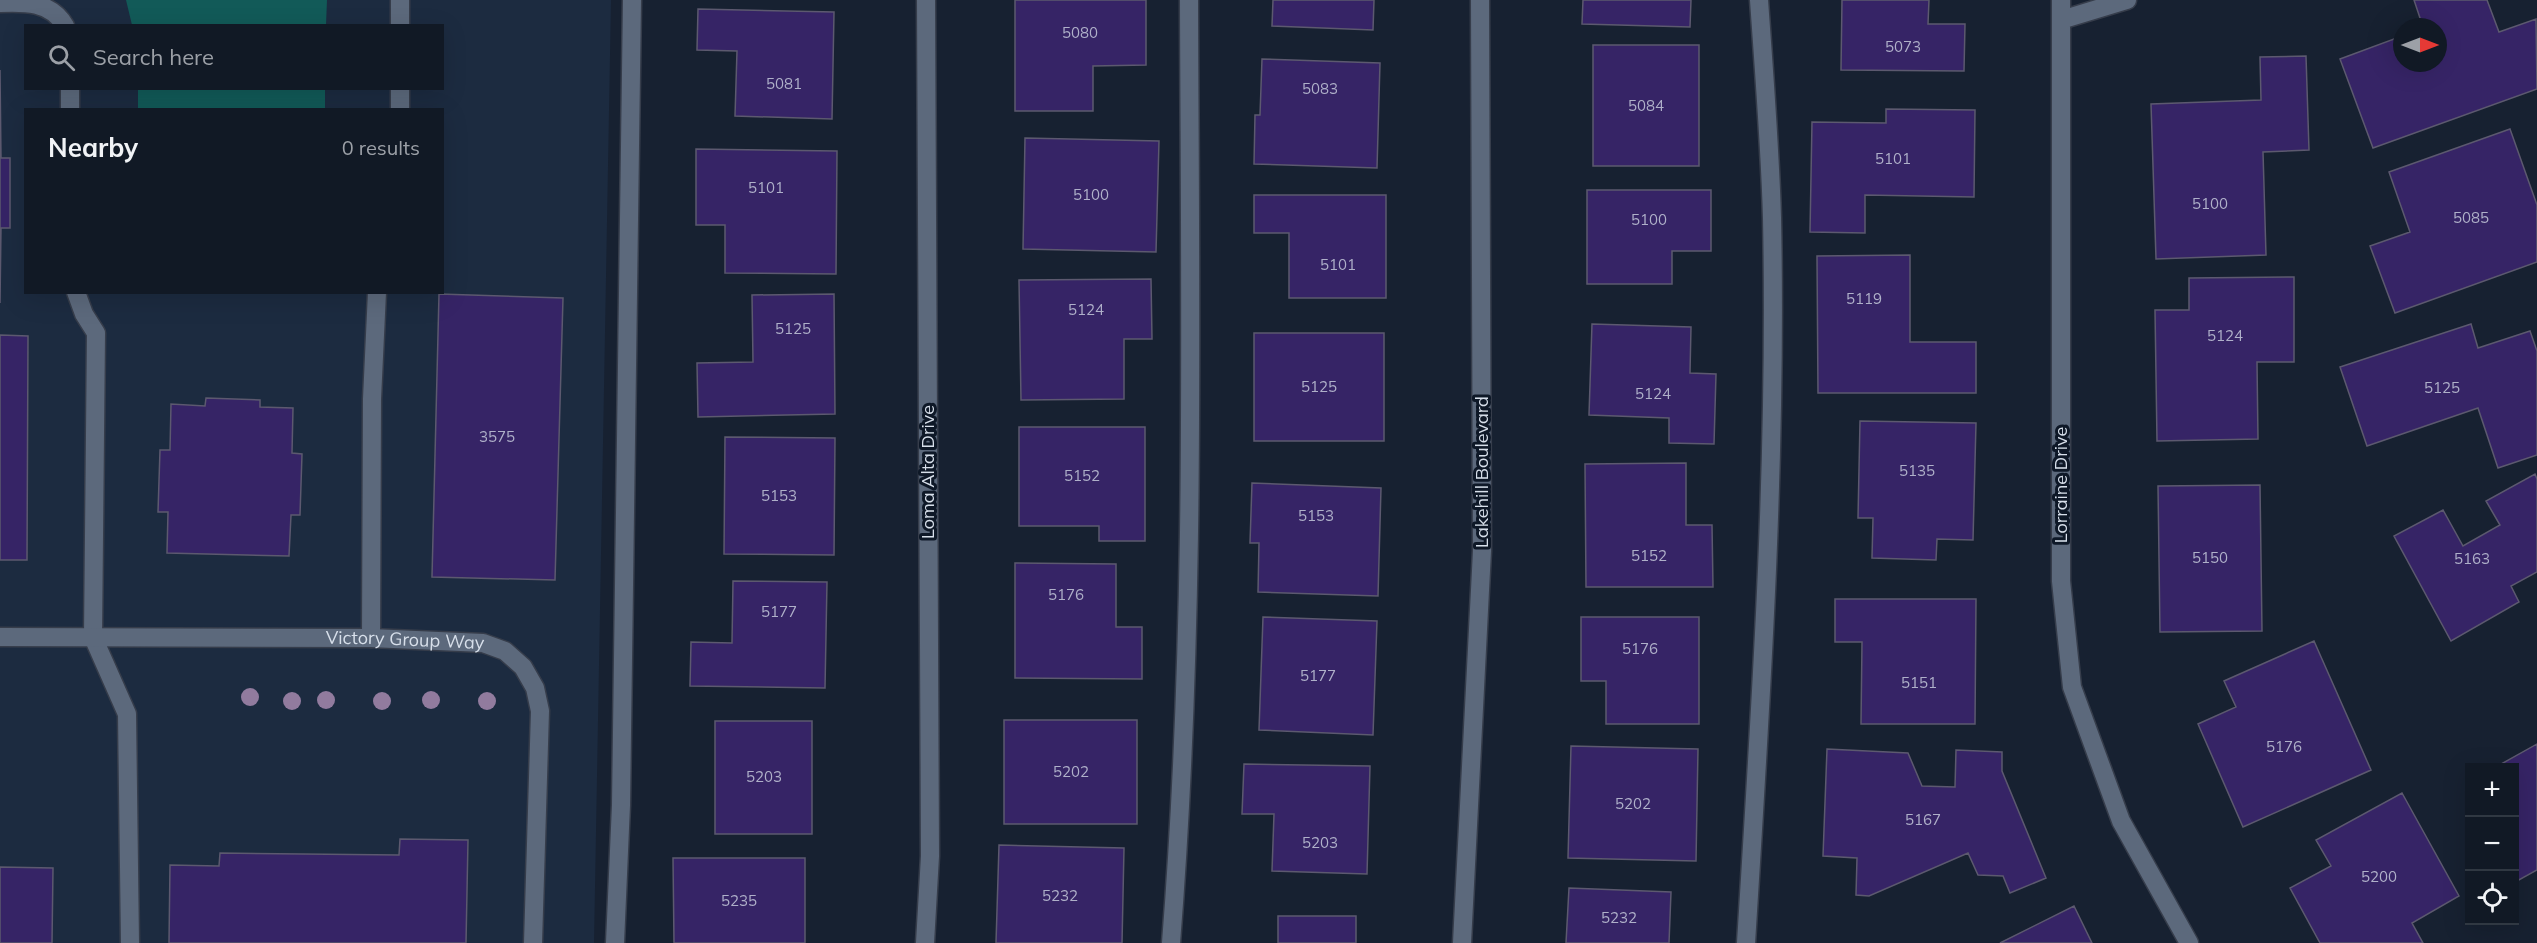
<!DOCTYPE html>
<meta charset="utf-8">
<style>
body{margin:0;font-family:Mulish,sans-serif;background:#1e2632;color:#f1f3f6}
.controls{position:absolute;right:18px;bottom:18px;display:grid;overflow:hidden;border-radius:0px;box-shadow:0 6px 24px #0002}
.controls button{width:54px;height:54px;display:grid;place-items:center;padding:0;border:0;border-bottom:2px solid #303842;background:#111925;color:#f1f3f6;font:30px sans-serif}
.compass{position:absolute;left:2393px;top:18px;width:54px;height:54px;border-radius:50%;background:#111925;box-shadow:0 6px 24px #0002;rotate:90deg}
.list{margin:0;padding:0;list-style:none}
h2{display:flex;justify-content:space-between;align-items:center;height:78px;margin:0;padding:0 24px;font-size:26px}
h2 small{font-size:20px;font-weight:400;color:#9ca0a7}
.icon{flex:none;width:33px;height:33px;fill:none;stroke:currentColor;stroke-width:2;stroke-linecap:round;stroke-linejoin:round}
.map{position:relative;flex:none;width:2537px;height:943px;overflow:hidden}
.search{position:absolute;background:#111925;box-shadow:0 6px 24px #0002;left:24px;top:24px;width:420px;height:66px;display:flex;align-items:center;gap:15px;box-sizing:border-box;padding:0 21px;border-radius:0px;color:#9ca0a7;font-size:22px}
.panel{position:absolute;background:#111925;box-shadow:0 6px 24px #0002;left:24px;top:108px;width:420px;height:186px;border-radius:0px}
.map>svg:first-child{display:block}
.built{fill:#1c2b40;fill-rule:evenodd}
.water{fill:#125a58}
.building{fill:#362466;stroke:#5c596f;stroke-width:1.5}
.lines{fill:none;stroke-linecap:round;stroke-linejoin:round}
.lane-casing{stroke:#363d4b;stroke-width:21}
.street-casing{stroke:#363d4b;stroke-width:21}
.lane{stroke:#5c697c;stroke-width:18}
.street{stroke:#5c697c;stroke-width:18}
.tree{fill:#917b9e}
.labels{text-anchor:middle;stroke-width:6;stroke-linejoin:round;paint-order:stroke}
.number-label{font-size:15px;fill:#afb0c9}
.street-label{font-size:18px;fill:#d7dfea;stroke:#0e1827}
</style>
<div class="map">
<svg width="2537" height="943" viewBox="0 0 2537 943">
<rect width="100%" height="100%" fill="#172131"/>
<path class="built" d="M0,0H611L594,943H0ZM26,26H442V88H26ZM26,110H442V292H26Z"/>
<path class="water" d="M126,0H327L326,25H132Z
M138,89H325V109H138Z"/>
<path class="building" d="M1015,0H1146V65L1093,66V111H1015Z
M1273,0H1374L1373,30L1272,26Z
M1583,0H1691L1690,27L1582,24Z
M1842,0H1929L1928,24H1965L1964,71L1841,70Z
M2414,0H2487L2499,32L2536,19L2537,89L2373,148L2340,59L2402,36V63H2438V27H2423Z
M698,9L834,12L832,119L735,116L737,51L697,50Z
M1593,45H1699V166H1593Z
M2306,56L2309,150L2263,152L2266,255L2156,259L2151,104L2261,100L2260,57Z
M1262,59L1380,63L1377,168L1254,164L1255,115H1260Z
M0,70L1,158H10V228H1L0,303Z
M1886,109L1975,110L1974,197L1865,195V233L1810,232L1812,122L1886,123Z
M2510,129L2537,205V262L2395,313L2370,246L2410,232L2389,172Z
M1025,138L1159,141L1156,252L1023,249Z
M696,149L837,151L836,274L725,273V225H696Z
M1587,190H1711V251H1672V284H1587Z
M1254,195H1386V298H1289V233H1254Z
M1910,255V342H1976V393H1818L1817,256Z
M2294,277V362H2257L2258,439L2157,441L2155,310H2189V278Z
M1151,279L1152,339H1124V399L1021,400L1019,280Z
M439,294L563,298L555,580L432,577Z
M834,294L835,414L698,417L697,363L753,362L752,295Z
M1592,324L1691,327L1690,373L1716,374L1714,444L1669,443V418L1589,415Z
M2471,324L2478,348L2530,331L2537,351V455L2498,468L2478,408L2367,446L2340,367Z
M1254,333H1384V441H1254Z
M0,335L28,336L27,560H0Z
M206,398L260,400V407L293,408L292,453L302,454L300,515H291L289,556L167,553L168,512H158L160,450H170L171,404L205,406Z
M1860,421L1976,423L1973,540L1937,539L1936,560L1872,558L1873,518H1858Z
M1019,427H1145V541H1099V526H1019Z
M725,437L835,438L834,555L724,554Z
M1686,463V525H1712L1713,587H1586L1585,464Z
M2535,474L2537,479V572L2511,586L2519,602L2451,641L2394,536L2443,510L2463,546L2500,525L2486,501Z
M1252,483L1381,488L1378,596L1258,592L1259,543H1250Z
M2260,485L2262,631L2160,632L2158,486Z
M1015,563L1116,564V627H1142V679L1015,678Z
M733,581L827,582L825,688L690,686L691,642L732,643Z
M1835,599H1976L1975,724H1861L1862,642H1835Z
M1263,617L1377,621L1373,735L1259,730Z
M1581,617H1699V724H1606V681H1581Z
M2314,641L2371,770L2243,827L2198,724L2236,707L2224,681Z
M1004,720H1137V824H1004Z
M715,721H812V834H715Z
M2537,744V870L2517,881L2514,877V768H2494Z
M1571,746L1698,749L1696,861L1568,858Z
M1827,749L1908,753L1922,786L1955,787L1956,750L2002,752V771L2046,878L2010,893L2003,876L1978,875L1968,853L1869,896L1856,895L1857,858L1823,856Z
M1244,764L1370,766L1367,874L1272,871L1274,814H1242Z
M2402,793L2459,896L2412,923L2423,943H2320L2290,888L2331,866L2316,840Z
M400,839L468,840L466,943H169L170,865L219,866L220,853L399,855Z
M999,845L1124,848L1122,943H996Z
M673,858H805V943H674Z
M0,867L53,868L52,943H0Z
M1569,888L1671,892L1669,943H1566Z
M2074,906L2092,943H2000Z
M1278,916H1356V943H1278Z"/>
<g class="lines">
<defs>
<g id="lane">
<path d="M400,0V26"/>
<path d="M0,3C24,2 51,1 65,26"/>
<path d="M70,88V110"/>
<path d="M400,110V88"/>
<path d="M76,292L84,314L96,333L93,637L127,714L130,943"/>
<path id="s1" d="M0,637L371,638L483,643L505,651L523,667L535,688L540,711L533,943"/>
<path d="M371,638L372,399L377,292"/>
<path d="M615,943L621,805L632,0"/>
<path d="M1171,943C1196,629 1190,315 1189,0"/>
<path d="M1746,943C1761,702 1777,460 1772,218C1770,145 1764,72 1759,0"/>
</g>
<path id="street" d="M2061,0V581L2072,687L2121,821L2189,943
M2061,20L2127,0
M925,943L930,856L926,0
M1462,943L1482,551L1480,0"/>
</defs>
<use href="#lane" class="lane-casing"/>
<use href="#street" class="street-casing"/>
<use href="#lane" class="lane"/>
<use href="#street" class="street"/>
</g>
<g class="tree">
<circle cx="250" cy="697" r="9"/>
<circle cx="326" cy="700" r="9"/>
<circle cx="431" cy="700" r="9"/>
<circle cx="292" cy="701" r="9"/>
<circle cx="382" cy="701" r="9"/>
<circle cx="487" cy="701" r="9"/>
</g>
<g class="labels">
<g class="number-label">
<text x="1080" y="38">5080</text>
<text x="1903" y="52">5073</text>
<text x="784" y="89">5081</text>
<text x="1320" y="94">5083</text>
<text x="1646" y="111">5084</text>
<text x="1893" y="164">5101</text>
<text x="766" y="193">5101</text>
<text x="1091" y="200">5100</text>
<text x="2210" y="209">5100</text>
<text x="2471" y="223">5085</text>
<text x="1649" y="225">5100</text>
<text x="1338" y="270">5101</text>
<text x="1864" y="304">5119</text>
<text x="1086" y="315">5124</text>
<text x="793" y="334">5125</text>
<text x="2225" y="341">5124</text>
<text x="1319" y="392">5125</text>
<text x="2442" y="393">5125</text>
<text x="1653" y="399">5124</text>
<text x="497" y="442">3575</text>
<text x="1917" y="476">5135</text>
<text x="1082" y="481">5152</text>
<text x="779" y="501">5153</text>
<text x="1316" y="521">5153</text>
<text x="1649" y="561">5152</text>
<text x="2210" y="563">5150</text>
<text x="2472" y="564">5163</text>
<text x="1066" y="600">5176</text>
<text x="779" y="617">5177</text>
<text x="1640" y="654">5176</text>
<text x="1318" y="681">5177</text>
<text x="1919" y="688">5151</text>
<text x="2284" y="752">5176</text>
<text x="1071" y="777">5202</text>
<text x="764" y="782">5203</text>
<text x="1633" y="809">5202</text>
<text x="1923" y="825">5167</text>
<text x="1320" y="848">5203</text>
<text x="2379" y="882">5200</text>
<text x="1060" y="901">5232</text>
<text x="739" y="906">5235</text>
<text x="1619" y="923">5232</text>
</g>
<g class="street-label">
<text transform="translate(928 472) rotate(-90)" y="6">Loma Alta Drive</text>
<text transform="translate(1482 472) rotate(-90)" y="6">Lakehill Boulevard</text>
<text transform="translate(2061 485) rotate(-90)" y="6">Lorraine Drive</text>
<text dy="6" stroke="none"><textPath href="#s1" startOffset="405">Victory Group Way</textPath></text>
</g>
</g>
</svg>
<div class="controls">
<button>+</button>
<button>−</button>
<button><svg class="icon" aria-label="locate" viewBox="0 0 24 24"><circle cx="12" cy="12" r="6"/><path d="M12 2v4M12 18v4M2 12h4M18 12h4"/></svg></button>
</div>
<svg class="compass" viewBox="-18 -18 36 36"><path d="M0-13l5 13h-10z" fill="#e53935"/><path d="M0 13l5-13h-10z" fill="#9ca0a7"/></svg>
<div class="search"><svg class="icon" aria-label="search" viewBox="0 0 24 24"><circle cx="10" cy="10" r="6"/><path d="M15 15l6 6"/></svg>Search here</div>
<section class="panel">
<h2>Nearby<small>0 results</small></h2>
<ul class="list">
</ul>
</section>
</div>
